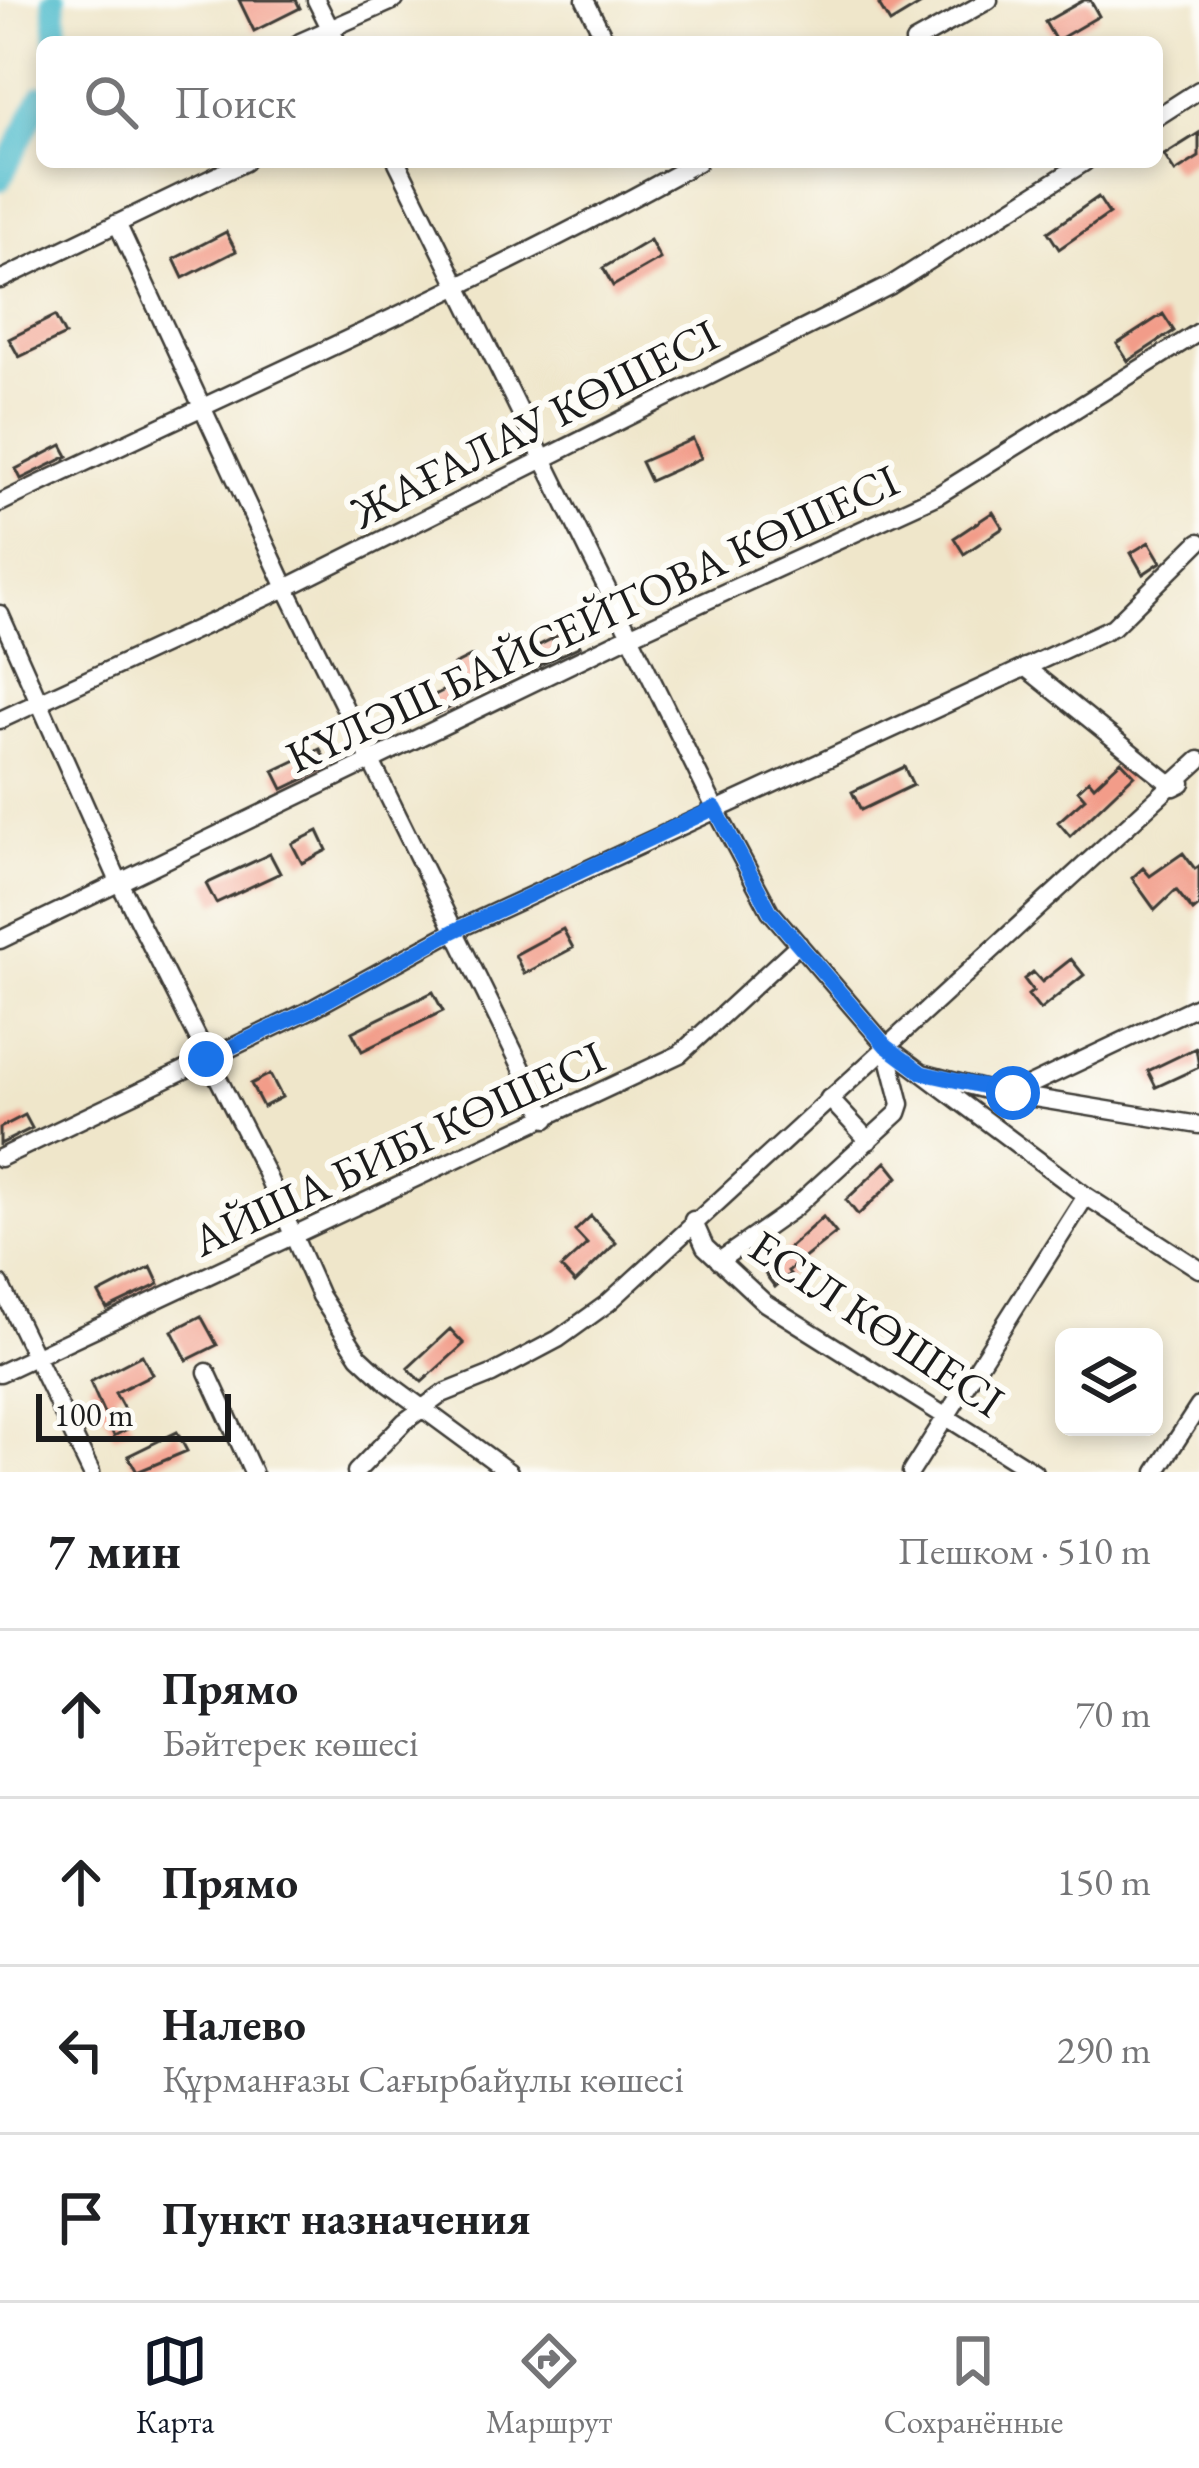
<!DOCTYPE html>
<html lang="ru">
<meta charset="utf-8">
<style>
body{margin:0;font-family:"EB Garamond",serif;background:#f6f6f6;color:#202124}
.controls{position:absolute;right:36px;bottom:36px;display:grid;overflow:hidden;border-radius:18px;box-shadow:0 6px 18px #0003}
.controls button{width:108px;height:108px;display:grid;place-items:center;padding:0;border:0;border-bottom:3px solid #e0e0e0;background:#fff;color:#202124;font:60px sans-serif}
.scale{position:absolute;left:36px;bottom:30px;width:195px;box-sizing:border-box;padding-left:12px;border:6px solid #1c1c1c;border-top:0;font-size:33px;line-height:42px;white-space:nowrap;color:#1c1c1c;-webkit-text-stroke:9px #fdfcf7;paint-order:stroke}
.stop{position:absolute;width:36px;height:36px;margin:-27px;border:9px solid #1a73e8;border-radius:50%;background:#fff}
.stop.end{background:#1a73e8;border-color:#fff;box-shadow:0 3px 12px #0008}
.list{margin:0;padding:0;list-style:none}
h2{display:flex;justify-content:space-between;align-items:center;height:156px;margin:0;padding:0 48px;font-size:51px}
h2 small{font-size:39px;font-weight:400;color:#757577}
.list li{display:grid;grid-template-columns:78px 1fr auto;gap:36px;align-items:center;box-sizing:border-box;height:168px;padding:0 48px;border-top:3px solid #e0e0e0}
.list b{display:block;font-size:45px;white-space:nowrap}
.list p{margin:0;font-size:39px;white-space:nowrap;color:#757577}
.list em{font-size:39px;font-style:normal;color:#757577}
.icon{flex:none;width:66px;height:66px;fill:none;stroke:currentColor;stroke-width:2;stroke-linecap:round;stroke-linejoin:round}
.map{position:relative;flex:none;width:1199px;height:1472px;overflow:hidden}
.search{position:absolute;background:#fff;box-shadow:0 6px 18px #0003;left:36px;right:36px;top:36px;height:132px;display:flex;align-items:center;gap:30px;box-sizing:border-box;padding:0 42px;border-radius:18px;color:#757577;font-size:45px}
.sheet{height:828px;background:#fff}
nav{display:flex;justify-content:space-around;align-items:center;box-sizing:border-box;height:168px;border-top:3px solid #e0e0e0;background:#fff;font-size:33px;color:#757577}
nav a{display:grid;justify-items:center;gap:6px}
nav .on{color:#111827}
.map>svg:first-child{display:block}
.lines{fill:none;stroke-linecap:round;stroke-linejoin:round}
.river{stroke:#52bdcd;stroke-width:24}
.building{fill:#f29c89}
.minor-casing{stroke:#3c3a36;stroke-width:21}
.minor{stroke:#fff;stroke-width:16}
.route{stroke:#1a73e8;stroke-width:15}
.labels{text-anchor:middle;stroke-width:12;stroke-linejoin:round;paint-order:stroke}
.street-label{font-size:45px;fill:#1c1c1c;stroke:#fdfcf7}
</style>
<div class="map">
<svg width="1199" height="1472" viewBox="0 0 1199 1472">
<rect width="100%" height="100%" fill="#fdfcf7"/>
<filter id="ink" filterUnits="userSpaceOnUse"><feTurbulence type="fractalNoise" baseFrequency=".00833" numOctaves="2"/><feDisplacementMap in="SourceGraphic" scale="24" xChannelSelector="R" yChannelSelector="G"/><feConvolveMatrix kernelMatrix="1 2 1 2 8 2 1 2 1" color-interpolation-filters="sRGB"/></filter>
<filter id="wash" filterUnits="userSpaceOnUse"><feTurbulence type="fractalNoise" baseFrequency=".004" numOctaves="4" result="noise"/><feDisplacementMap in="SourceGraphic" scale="48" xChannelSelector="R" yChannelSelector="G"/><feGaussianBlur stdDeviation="2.7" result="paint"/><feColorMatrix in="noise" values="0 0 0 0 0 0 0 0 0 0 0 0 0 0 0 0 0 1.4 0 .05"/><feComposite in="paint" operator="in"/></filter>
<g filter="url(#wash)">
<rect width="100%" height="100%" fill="#efe6ca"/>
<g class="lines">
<path class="river" d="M54,0L57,42
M0,179L42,96"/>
</g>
<g id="blocks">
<path class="building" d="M239,0H296L300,8L254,31Z
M887,0H928L890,23L879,5Z
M1084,0H1090L1099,16L1056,41L1045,22Z
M1199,133V157L1175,172L1164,155Z
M1098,197L1109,214L1059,249L1048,232Z
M226,232L236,251L183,278L174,259Z
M650,240L660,259L613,286L603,268Z
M1163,314L1174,331L1128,361L1117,344Z
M55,316L65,335L19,357L9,339Z
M693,439L701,458L650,481L641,462Z
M62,445L68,456L21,479L16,469Z
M825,506L834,525L787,546L778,527Z
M993,512L1003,528L964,554L954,538Z
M1149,542L1161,562L1143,574L1131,553Z
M571,629L580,646L534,668L526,652Z
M472,656L489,688L435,715L427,699L462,681L454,665Z
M320,749L329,767L283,789L274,771Z
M1121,761L1134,775L1070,836L1058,822L1085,798L1078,790L1089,780L1094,786Z
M904,767L913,785L861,810L852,792Z
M318,831L327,850L302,863L292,844Z
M1183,853L1195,869L1199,866V906L1193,911L1176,890L1155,910L1132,878L1143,868L1150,876Z
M270,854L280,873L216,903L206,884Z
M563,929L573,948L524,974L515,955Z
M1071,959L1084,975L1040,1010L1028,995L1033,991L1024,979L1033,972L1042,982Z
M433,992L443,1011L362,1051L352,1032Z
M1196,1048L1199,1067L1156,1087L1148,1071Z
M270,1074L282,1097L263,1107L251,1084Z
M25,1115L32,1128L0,1144V1128Z
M886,1162L898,1177L858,1215L846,1200Z
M591,1216L616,1243L575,1283L561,1268L587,1244L575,1231Z
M823,1217L836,1233L788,1271L790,1274L775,1287L763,1271Z
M151,1267L159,1284L107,1309L99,1294Z
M201,1316L217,1345L187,1360L172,1331Z
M450,1329L464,1344L422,1382L408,1368Z
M142,1355L152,1374L115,1393L133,1426L114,1436L90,1382Z
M177,1432L187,1451L137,1472L128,1456Z"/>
</g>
</g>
<g filter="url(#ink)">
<use href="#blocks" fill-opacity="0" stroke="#3c3a36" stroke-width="3"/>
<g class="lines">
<defs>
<path id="minor" d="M316,0L337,42
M585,0L606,42
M300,42L395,0
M914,42L989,0
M1157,117L1199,90
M397,162L715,808L770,911L886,1046L901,1104L898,1113L793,1209L719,1261
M117,223L286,588L547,1119
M0,280L245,162
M0,503C233,390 472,288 698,162
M0,614L120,884L265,1171L320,1296L359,1356L388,1383L509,1472
M1025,667L1174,787L1182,783
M0,720L286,588L891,285L1085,162
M0,940L629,636L938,495L1199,332
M887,1047L922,1073L986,1090L1199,1125
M922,1073L1086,1196L1199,1269
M1013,1093L1199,1005
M829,1098L869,1141
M0,1158L308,1011L454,931L1113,627L1199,542
M693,1220L705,1247L765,1303L1034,1472
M0,1284L91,1472
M207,1372L253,1472
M0,1373L680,1054L799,944
M356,1472L404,1422L442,1394L492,1374L558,1339L608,1303L1199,760
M911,1472L1086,1196
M1156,1472L1199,1406"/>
</defs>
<use href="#minor" class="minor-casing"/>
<use href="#minor" class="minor"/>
</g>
</g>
<g class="lines" filter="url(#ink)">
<path class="route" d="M206,1059L308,1011L454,931L715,808L770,911L886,1046L922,1073L1013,1093"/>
</g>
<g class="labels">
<g class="street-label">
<text transform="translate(534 423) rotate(-27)" y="16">ЖАҒАЛАУ КӨШЕСІ</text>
<text transform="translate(592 618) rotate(-25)" y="16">КҮЛӘШ БАЙСЕЙТОВА КӨШЕСІ</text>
<text transform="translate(398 1148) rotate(-25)" y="16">АЙША БИБІ КӨШЕСІ</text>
<text transform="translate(877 1323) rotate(34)" y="16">ЕСІЛ КӨШЕСІ</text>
</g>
</g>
</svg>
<div class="controls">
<button><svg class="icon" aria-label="layers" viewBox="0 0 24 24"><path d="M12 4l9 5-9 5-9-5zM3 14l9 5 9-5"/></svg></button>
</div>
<div class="scale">100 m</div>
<div class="stop" style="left:1013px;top:1093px"></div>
<div class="stop end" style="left:206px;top:1059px"></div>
<div class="search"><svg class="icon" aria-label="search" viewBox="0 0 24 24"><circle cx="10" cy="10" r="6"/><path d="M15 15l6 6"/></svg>Поиск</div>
</div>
<section class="sheet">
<h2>7 мин<small>Пешком · 510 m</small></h2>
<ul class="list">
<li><svg class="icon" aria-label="ahead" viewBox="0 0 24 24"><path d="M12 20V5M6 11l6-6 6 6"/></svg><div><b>Прямо</b><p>Бәйтерек көшесі</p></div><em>70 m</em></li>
<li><svg class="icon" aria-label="ahead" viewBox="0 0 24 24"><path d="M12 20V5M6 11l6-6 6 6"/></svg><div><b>Прямо</b></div><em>150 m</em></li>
<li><svg class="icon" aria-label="left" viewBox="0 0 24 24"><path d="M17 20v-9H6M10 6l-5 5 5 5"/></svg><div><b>Налево</b><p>Құрманғазы Сағырбайұлы көшесі</p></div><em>290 m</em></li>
<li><svg class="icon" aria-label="arrive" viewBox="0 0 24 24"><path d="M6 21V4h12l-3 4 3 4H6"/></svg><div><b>Пункт назначения</b></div></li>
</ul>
</section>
<nav>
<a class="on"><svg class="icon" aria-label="map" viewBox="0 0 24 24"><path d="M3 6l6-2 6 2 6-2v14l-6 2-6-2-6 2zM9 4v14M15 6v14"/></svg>Карта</a>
<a><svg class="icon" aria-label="directions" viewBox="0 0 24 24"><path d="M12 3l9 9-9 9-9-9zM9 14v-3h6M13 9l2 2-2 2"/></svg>Маршрут</a>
<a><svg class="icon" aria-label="saved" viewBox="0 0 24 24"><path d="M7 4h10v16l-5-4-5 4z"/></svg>Сохранённые</a>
</nav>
